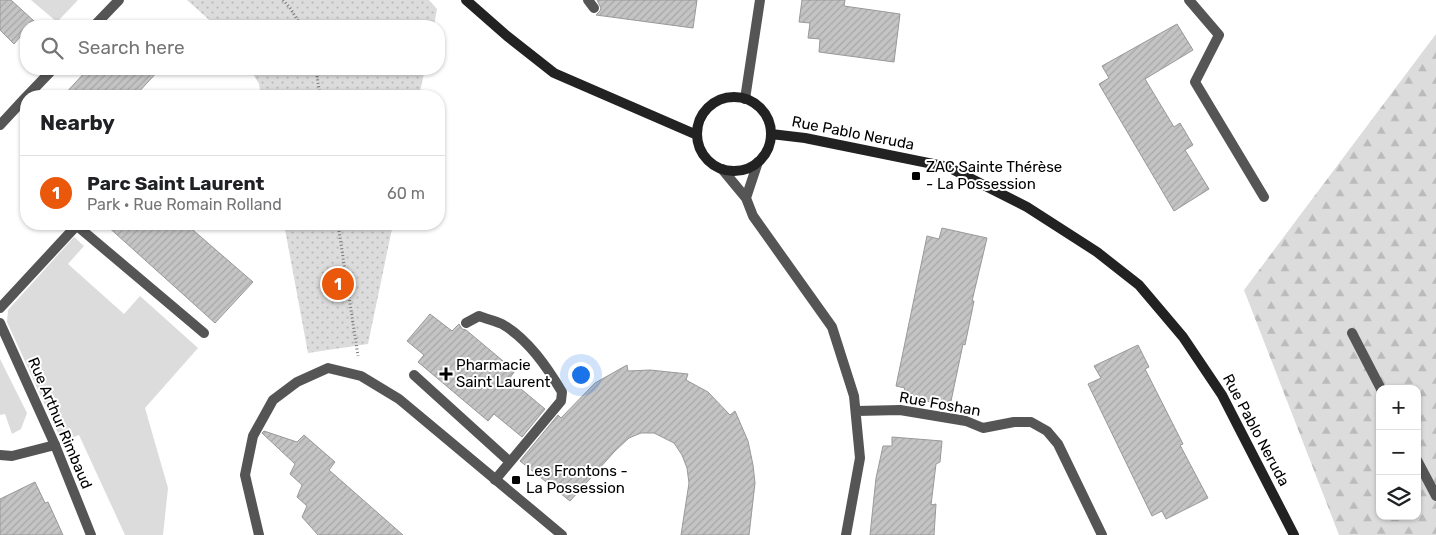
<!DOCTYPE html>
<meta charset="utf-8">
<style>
body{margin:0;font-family:Rubik,sans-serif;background:#f6f6f6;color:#202124}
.controls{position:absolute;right:15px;bottom:15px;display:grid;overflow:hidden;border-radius:10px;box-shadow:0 1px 4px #0004}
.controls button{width:45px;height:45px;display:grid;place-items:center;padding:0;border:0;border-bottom:1px solid #e0e0e0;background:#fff;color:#202124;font:25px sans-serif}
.you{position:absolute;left:580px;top:374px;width:18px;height:18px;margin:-12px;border:4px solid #fff;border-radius:50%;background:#1a73e8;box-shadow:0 0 0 8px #1a73e833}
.badge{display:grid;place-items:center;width:32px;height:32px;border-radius:50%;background:#ea580c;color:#fff;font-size:16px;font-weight:700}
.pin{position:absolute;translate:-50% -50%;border:2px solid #fff;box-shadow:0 1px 5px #0006}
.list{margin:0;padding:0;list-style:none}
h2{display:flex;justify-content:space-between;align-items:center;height:65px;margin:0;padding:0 20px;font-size:21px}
h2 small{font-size:16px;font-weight:400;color:#757577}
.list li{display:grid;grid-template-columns:32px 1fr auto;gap:15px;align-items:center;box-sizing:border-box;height:75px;padding:0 20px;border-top:1px solid #e0e0e0}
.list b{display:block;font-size:19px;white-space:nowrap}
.list p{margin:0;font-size:16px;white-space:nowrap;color:#757577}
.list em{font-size:16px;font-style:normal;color:#757577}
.icon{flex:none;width:28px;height:28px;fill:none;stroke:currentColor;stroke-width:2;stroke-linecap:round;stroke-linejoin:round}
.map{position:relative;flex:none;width:1436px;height:535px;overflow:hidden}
.search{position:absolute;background:#fff;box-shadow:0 1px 4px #0004;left:20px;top:20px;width:425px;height:55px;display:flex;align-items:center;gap:12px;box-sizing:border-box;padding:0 18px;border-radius:20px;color:#757577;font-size:19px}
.panel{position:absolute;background:#fff;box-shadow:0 1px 4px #0004;left:20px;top:90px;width:425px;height:140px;border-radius:20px}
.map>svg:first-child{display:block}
.grass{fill:#dcdcdc}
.forest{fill:url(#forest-firs);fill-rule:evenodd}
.park{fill:url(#park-dots)}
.building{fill:url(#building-hatch);stroke:#999}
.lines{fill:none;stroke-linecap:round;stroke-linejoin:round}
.path{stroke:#777;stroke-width:3;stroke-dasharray:1 2.5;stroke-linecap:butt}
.service{stroke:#555;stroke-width:10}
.minor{stroke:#555;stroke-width:10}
.secondary{stroke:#222;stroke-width:10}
.poi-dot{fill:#000;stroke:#fff;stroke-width:2}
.labels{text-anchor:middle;stroke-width:4;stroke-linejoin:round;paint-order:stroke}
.street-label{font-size:15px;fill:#000;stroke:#fff}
.poi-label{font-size:15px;fill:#000;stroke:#fff;text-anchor:start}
</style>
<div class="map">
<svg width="1436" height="535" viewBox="0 0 1436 535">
<defs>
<pattern id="forest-firs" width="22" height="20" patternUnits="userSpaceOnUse" patternTransform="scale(1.25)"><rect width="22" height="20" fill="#dcdcdc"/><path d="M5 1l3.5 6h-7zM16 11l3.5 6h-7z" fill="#bbb"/></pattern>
<pattern id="park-dots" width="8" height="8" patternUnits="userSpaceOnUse" patternTransform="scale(1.25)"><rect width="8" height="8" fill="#dcdcdc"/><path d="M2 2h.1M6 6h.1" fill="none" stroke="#bbb" stroke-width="1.8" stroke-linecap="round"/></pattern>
<pattern id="building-hatch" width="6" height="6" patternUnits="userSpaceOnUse" patternTransform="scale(1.25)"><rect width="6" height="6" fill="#c4c4c4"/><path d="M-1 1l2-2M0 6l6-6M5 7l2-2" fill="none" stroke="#a7a7a7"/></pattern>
</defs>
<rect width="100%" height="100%" fill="#fff"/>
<path class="grass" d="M31,0H78L57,22Z
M74,237L84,246L68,264L124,314L140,296L198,348L145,408L168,488L163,535H125L79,435L62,442L7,322L8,310Z
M0,359L27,413L21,429L12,434L5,414L0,415Z"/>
<path class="forest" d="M1436,34V535H1339L1244,290ZM1380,389H1417V516H1380Z"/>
<path class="park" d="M187,0H429L437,9L434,26H216Z
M250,69H425L419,96H261L259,84Z
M284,224H393L368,344L308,353Z"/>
<path class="building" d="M0,0H11L34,21L30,26H26V30L14,44L0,30Z
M597,0H697L693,28L596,15L600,11L601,8Z
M802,0H845L844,6L900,14L894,62L819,52L820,39L808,38L810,23L799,22Z
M1177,24L1193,50L1145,79L1174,127L1180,123L1193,145L1185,150L1209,189L1174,211L1099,84L1109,78L1102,66Z
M88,69H160L135,96H63Z
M105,224H186L253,282L215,323Z
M942,228L987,238L972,301H974L965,345L963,344L950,406L902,396L905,388L896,386L927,236L939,239Z
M430,314L452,331L459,324L462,329L466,330L515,371L509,379L545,409L522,437L494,414L488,421L418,362L424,355L407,341Z
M1138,345L1149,367L1145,369L1183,444L1180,445L1208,498L1166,519L1162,511L1152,516L1088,384L1101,378L1094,366Z
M627,365L628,371L650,370L688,374L686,380L708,392L730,415L735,411L748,441L753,465L755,483L749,535H681L689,483L687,468L682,455L674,443L654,433H641L629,438L615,451L570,501L520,461L558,415L561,418L595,383Z
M264,431L297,442L304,435L335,462L329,470L403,535H318L302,517L307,506L297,497L302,485L290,474L295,464L262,433Z
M892,437L942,441L940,462L936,464L931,505L936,504L934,535H870L876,478L883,446H892Z
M35,482L45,503L48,502L63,535H0V499Z"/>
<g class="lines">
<path class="path" d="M283,0L290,8L301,26
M316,69L320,96
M338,224L358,356"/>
<path class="service" d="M588,0L594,8
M94,26L119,0
M27,96L53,69
M0,125L26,97
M76,225L204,333
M0,308L78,224
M466,323L479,316C487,319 495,321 502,324C528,339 547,367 562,392L561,401L495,480
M414,375L510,462
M0,455L12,456L55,445"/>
<path class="minor" d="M1189,0L1219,35L1195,82L1264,197
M745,99L760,0
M722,169L746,198L753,216L832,327L854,396L860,458L846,535
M746,198L758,162
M0,323L55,445L91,535
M1352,333L1381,389
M857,411L900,410L966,421L983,428L1014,422H1031L1047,431L1058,444L1102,535
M1417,460L1436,496
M259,535L245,475L253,436L273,400L297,382L328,368L361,376L399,399L562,535"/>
<path class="secondary" d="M466,0L507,36L554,73L697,135
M697 134a37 37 0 1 1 74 0a37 37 0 1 1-74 0Z
M771,134L805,138L948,167L1027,207L1097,252L1139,285L1183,337L1222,395L1294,535"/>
</g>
<g class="poi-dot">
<rect x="911" y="171" width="10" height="10" rx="2.5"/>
<path d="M443.5 366.5h5v5h5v5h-5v5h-5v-5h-5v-5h5z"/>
<rect x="511" y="475" width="10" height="10" rx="2.5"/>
</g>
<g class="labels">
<g class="street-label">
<text transform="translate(853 133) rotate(11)" y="5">Rue Pablo Neruda</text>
<text transform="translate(940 404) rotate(10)" y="5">Rue Foshan</text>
<text transform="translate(60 423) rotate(67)" y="5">Rue Arthur Rimbaud</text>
<text transform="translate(1256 430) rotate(62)" y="5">Rue Pablo Neruda</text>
</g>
<g class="poi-label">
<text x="926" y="172">ZAC Sainte Thérèse<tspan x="926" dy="17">- La Possession</tspan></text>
<text x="456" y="370">Pharmacie<tspan x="456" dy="17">Saint Laurent</tspan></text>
<text x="526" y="476">Les Frontons -<tspan x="526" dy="17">La Possession</tspan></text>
</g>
</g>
</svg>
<div class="controls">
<button>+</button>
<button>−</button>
<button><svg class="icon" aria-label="layers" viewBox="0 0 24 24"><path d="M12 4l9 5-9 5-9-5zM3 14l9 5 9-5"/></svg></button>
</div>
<div class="you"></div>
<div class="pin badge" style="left:338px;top:284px">1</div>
<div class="search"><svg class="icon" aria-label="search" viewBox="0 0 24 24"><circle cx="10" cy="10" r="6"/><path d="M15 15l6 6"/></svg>Search here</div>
<section class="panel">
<h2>Nearby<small></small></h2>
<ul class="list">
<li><span class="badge">1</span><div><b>Parc Saint Laurent</b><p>Park · Rue Romain Rolland</p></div><em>60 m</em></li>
</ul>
</section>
</div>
